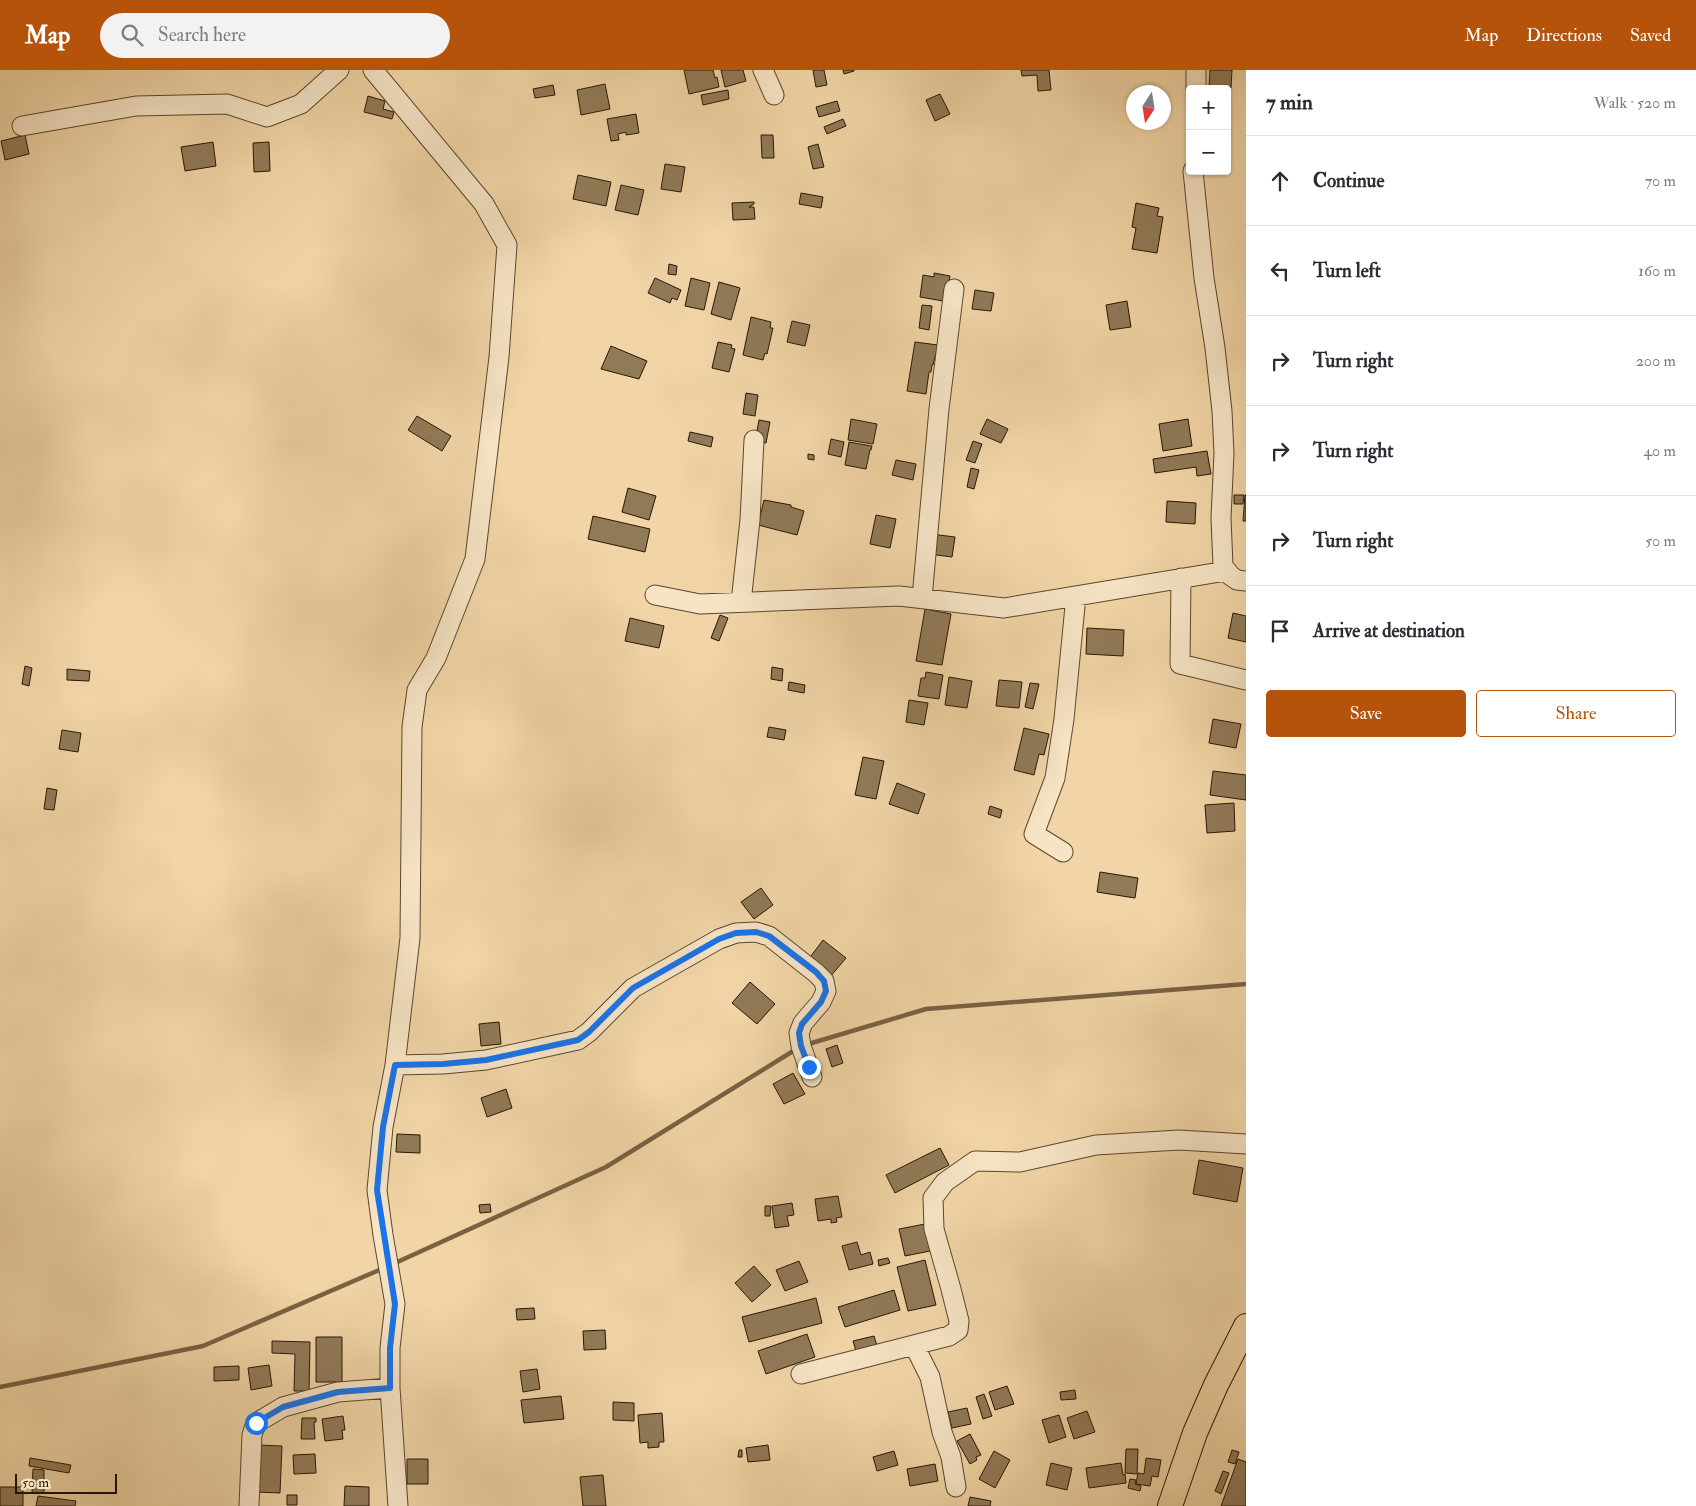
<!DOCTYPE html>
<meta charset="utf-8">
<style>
body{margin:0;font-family:"IM FELL Double Pica",serif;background:#f2f2f3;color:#2b2b33}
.controls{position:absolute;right:15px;top:15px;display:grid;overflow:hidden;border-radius:5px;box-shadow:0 1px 4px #0004}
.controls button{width:45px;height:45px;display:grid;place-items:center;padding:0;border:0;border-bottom:1px solid #e1e1e2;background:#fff;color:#2b2b33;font:25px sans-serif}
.compass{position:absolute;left:1126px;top:15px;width:45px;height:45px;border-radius:50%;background:#fff;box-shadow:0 1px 4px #0004;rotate:192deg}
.scale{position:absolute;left:15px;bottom:12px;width:102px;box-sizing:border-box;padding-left:5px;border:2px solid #291703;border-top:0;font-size:14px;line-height:18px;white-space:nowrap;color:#291703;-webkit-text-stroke:4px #f6e4c5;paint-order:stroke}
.stop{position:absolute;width:15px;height:15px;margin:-11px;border:4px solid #1a73e8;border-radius:50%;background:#fff}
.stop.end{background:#1a73e8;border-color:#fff;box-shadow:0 1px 5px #0008}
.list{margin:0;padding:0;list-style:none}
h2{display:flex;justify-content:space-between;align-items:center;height:65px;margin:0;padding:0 20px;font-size:21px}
h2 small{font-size:16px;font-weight:400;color:#7c7c81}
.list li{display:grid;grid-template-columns:32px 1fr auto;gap:15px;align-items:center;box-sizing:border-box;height:90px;padding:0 20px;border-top:1px solid #e1e1e2}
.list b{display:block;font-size:19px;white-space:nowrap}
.list em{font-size:16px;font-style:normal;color:#7c7c81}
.actions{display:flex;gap:10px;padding:15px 20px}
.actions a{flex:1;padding:11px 0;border:1px solid #b45309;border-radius:5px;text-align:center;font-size:18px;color:#b45309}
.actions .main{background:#b45309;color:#fff}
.icon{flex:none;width:28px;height:28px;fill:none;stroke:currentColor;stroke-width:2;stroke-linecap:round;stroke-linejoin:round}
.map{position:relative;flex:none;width:1246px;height:1436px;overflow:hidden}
header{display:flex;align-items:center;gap:30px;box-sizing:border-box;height:70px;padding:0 25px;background:#b45309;color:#fff}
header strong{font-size:24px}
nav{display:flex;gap:28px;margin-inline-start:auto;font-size:18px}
.search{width:350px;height:45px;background:#f2f2f3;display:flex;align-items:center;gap:12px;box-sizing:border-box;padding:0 18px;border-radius:28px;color:#7c7c81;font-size:19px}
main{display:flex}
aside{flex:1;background:#fff}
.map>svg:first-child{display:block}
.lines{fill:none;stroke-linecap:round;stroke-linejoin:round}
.stream{stroke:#786244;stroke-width:4.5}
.building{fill:#917a58;stroke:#291703}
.minor-casing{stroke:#5b462c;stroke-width:21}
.major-casing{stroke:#291703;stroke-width:26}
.minor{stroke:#f6e4c5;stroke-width:19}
.major{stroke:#f1d5a6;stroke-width:24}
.route{stroke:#1a73e8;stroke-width:6}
</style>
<header>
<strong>Map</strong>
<div class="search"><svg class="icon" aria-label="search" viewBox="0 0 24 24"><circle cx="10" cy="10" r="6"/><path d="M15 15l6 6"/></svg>Search here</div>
<nav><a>Map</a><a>Directions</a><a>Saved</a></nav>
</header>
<main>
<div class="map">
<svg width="1246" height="1436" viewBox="0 0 1246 1436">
<rect width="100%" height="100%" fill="#f1d5a6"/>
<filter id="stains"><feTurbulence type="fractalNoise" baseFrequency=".004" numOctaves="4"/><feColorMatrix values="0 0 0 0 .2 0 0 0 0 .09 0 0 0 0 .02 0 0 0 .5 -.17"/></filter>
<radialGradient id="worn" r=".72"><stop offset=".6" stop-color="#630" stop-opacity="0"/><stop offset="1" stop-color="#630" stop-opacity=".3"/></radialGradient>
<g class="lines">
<path class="stream" d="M805,975L926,939L1246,914
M393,1194L606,1097L798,978
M0,1317L203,1276L384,1198"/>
</g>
<path class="building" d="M684,0H713L715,8L717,7L719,17L689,24Z
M721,0H743L746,11L725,17Z
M813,0H824L827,15L816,17Z
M843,0H854V1L844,4Z
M1021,0H1049L1051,20L1038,21L1037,5L1022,6Z
M1210,0H1232L1231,18L1209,17Z
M605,14L610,39L581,45L577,20Z
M553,15L555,25L535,28L533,19Z
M728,20L729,29L703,35L701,25Z
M940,24L950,44L935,51L926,30Z
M368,26L385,31L383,39L394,42L392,49L364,42Z
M837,31L840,41L819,47L816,37Z
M636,44L639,63L626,65V62L618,64L619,70L611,71L607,49Z
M843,49L846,56L827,64L824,57Z
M25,65L29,84L5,90L1,71Z
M761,65H773L774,88H762Z
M213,72L216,96L185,101L181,77Z
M269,72L270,101L254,102L253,73Z
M818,74L824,97L813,99L808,77Z
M665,94L685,97L681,122L661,119Z
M578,105L611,112L606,136L573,129Z
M621,115L644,120L638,145L615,140Z
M801,123L823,127L821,138L799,134Z
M754,132V134L749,137H754L755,149L733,150L732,133Z
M1136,133L1159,138L1157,146L1163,147L1157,183L1132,179L1136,158L1132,157Z
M669,194L677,196L676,205L668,204Z
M934,203L950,206L947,222L944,221L943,231L920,227L923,205L934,207Z
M655,208L681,220L677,230L672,228L670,233L648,223Z
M691,208L710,213L704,240L685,236Z
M719,212L740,218L731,250L711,244Z
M975,220L994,223L991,241L972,239Z
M1127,231L1131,257L1110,260L1106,235Z
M922,235L932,236L929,260L919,258Z
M751,247L771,252L770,258H773L767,284L765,283L763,290L743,285Z
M792,251L810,255L805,276L787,272Z
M718,272L732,275L731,278L735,279L729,302L712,298Z
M915,272L938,275L933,295H932L931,302H929L926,324L907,321Z
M611,276L647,291L639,309L601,299Z
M746,323L758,325L755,346L743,344Z
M417,346L451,366L442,381L408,360Z
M851,349L877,354L873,374L848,370Z
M987,349L1008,359L1001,373L980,364Z
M1188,349L1192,376L1163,381L1159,354Z
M759,350L770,352L766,373L755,372Z
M690,362L713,367L711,377L688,371Z
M831,369L844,372L841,387L828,384Z
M973,371L982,374L975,393L966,390Z
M849,372L872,376L871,380H870L866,399L845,395Z
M1207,381L1211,404L1197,406L1196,397L1155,403L1153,389Z
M808,384L814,385V390L808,389Z
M896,390L916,394L913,410L892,405Z
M971,398L979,400L974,419L967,417Z
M628,418L656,426L649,450L622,442Z
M1234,425H1244L1243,434H1234Z
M1245,425H1246V451H1243Z
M764,430L791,435V437L804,441L797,465L758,455Z
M1167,431L1196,433L1195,454L1166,452Z
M876,445L896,449L890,478L870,474Z
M593,446L650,459L645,482L588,469Z
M931,464L955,467L952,487L929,484Z
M925,539L951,544L942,595L916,591Z
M1233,543L1246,546V572L1228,568Z
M720,545L728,548L719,571L711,568Z
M630,548L664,556L659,578L625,571Z
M1087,558L1124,560L1123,586L1086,584Z
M25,596L32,598L29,616L22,614Z
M772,597L783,599L782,611L771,609Z
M67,599L90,601L89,611L67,610Z
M926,602L943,605L939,629L918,626L921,608H925Z
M949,607L972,611L967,638L945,635Z
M999,610L1022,612L1019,638L996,636Z
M789,612L805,615L804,623L788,620Z
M1030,613L1039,614L1033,639L1025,637Z
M909,630L928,633L924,655L906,652Z
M1213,649L1241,654L1236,678L1209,673Z
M769,657L786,660L784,670L767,667Z
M1024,658L1049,664L1044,685L1039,684L1034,705L1014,700Z
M62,660L81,663L78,682L59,679Z
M863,687L884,691L876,729L855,725Z
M1213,701L1246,705V730L1210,725Z
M897,713L925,724L918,744L889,734Z
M47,718L57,720L54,740L44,739Z
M1234,733L1235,761L1207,763L1205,735Z
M990,736L1002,740L1000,748L988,744Z
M1100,802L1138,808L1135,828L1097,822Z
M761,818L773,835L754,849L741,832Z
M823,870L846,888L830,907L808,890Z
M750,912L775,934L757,954L732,933Z
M499,952L501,974L481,976L479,954Z
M837,975L843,993L832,997L826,979Z
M793,1003L805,1024L784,1034L773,1014Z
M506,1019L512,1038L487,1047L481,1028Z
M397,1064L420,1065V1083L396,1082Z
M940,1078L949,1095L895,1123L886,1105Z
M1199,1090L1243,1098L1237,1132L1193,1124Z
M838,1126L842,1147L836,1148L837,1152L831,1153V1149L818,1151L815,1129Z
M792,1133L794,1145L787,1146L789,1156L775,1158L772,1136Z
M490,1134L491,1142L480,1143L479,1135Z
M765,1136H771L770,1146H765Z
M925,1154L930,1181L905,1186L899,1159Z
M857,1172L861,1185L870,1182L873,1194L849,1200L842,1176Z
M888,1188L890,1193L879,1196L878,1190Z
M925,1190L936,1235L908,1241L897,1197Z
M799,1191L808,1212L785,1221L776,1200Z
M754,1196L771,1215L752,1232L735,1213Z
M894,1220L900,1240L845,1257L838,1237Z
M816,1228L822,1253L749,1272L742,1247Z
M534,1238L535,1249L517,1250L516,1239Z
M605,1260L606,1279L584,1280L583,1261Z
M807,1264L815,1287L766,1304L758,1281Z
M874,1266L877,1276L856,1281L853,1271Z
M316,1267H342V1312H316Z
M272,1271L310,1272L309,1321H294L295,1284L272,1283Z
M269,1295L272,1316L251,1320L248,1298Z
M239,1296V1310L214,1311V1297Z
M537,1299L540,1319L523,1322L520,1301Z
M1007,1316L1014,1334L995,1340L989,1322Z
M1075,1320L1076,1329L1061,1330L1060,1322Z
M984,1324L992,1346L983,1349L976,1327Z
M561,1326L564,1349L524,1353L521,1330Z
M613,1332L634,1333V1351L613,1350Z
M967,1338L971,1354L952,1358L948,1342Z
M1087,1341L1095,1362L1074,1369L1067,1348Z
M662,1343L664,1372H659V1377L648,1378V1372L640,1373L638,1345Z
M1059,1345L1066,1367L1049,1373L1042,1350Z
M343,1346L345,1360H342L343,1369L325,1371L322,1349Z
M302,1348H316V1352H314L315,1369H301Z
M970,1364L981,1385L976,1387L977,1390L970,1394L957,1371Z
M258,1375L282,1376L280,1423L256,1422Z
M768,1375L770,1390L748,1392L746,1378Z
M1126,1379H1138L1137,1404L1125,1403Z
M739,1380H742V1387H738Z
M1232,1380L1239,1382L1235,1394L1228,1392Z
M894,1381L898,1395L877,1401L873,1387Z
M994,1381L1010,1390L995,1418L979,1409Z
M315,1384L316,1403L294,1404L293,1385Z
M30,1388L71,1395L69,1403L29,1396Z
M1146,1388L1161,1390L1158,1407L1152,1406L1150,1416L1136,1414L1138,1403L1144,1404Z
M407,1389H428V1414H407Z
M1238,1389L1246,1392V1436H1221Z
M1051,1393L1072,1398L1067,1420L1046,1415Z
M1121,1393L1123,1405L1125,1404L1126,1413L1089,1418L1086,1398Z
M935,1394L938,1411L910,1416L907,1399Z
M33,1399L44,1400V1423H32Z
M1223,1401L1229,1403L1221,1424L1215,1421Z
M603,1405L606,1436H583L580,1407Z
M1130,1409L1136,1410L1135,1414L1141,1416L1140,1421L1128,1418Z
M345,1416L369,1417V1436H344Z
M0,1417H23V1436H0Z
M287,1425H297V1435H287Z
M38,1426L76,1431L75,1436H36Z
M970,1427L991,1431L990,1436H968Z"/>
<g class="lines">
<defs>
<path id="minor" d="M373,0L484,134L507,175L499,287L475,489L436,588L417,620L412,657L410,868L395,995L383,1057L377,1120L383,1165L395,1234L390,1278V1318L398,1436
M763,0L774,25
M1196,19V0
M22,56L136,36L227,34L267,47L301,34L339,0
M1193,101L1204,208L1215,278L1222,341L1224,383L1221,448L1223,496L1231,506L1237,510L1246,511
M1181,508L1180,594L1246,610
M655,525L700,534L899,526L1004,538L1226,501
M922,528L939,339L954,219
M741,532L750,450L754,370
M1063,782L1034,764L1055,708L1064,649L1076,526
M395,995L443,994L486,990L578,970L589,962L633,918L719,869L736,863L756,862L769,866L816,903L824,911L826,921L821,932L803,953L799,963L801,976L812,1007
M914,1275L930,1307L942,1362L951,1387L956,1417
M801,1304L949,1266L958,1260L959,1251L951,1219L934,1159L933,1128L945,1112L975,1091L1020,1092L1096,1075L1179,1070L1246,1074
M249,1436L252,1365L256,1353L283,1337L338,1322L390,1318"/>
<path id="major" d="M1170,1436L1195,1363L1216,1315L1246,1256"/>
</defs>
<use href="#minor" class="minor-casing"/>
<use href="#major" class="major-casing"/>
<use href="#minor" class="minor"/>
<use href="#major" class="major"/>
</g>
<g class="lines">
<path class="route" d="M256,1353L283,1337L338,1322L390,1318V1278L395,1234L377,1120L383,1057L395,995L443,994L486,990L578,970L589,962L633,918L719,869L736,863L756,862L769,866L816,902L824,911L826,921L821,932L802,954L799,963L801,976L809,997"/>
</g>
<rect width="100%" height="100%" filter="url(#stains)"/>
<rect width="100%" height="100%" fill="url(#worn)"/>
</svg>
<div class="controls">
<button>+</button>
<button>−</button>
</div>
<svg class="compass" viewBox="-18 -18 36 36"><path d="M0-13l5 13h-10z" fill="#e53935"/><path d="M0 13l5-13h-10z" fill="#7c7c81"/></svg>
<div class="scale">50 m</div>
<div class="stop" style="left:256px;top:1353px"></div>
<div class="stop end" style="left:809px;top:997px"></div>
</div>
<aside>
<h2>7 min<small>Walk · 520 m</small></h2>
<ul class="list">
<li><svg class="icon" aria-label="ahead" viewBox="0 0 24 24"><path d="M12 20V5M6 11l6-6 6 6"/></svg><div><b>Continue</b></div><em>70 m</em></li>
<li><svg class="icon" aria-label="left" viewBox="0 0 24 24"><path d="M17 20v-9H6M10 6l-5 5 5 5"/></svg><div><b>Turn left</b></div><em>160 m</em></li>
<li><svg class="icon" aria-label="right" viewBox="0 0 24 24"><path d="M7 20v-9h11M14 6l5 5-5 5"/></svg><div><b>Turn right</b></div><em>200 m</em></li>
<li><svg class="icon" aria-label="right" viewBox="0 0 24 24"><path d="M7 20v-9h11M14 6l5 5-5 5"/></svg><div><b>Turn right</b></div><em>40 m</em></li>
<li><svg class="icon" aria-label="right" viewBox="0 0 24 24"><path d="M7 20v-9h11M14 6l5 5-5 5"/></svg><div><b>Turn right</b></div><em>50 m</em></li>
<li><svg class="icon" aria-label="arrive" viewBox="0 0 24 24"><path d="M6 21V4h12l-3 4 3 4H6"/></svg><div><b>Arrive at destination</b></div></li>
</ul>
<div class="actions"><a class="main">Save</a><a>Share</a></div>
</aside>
</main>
